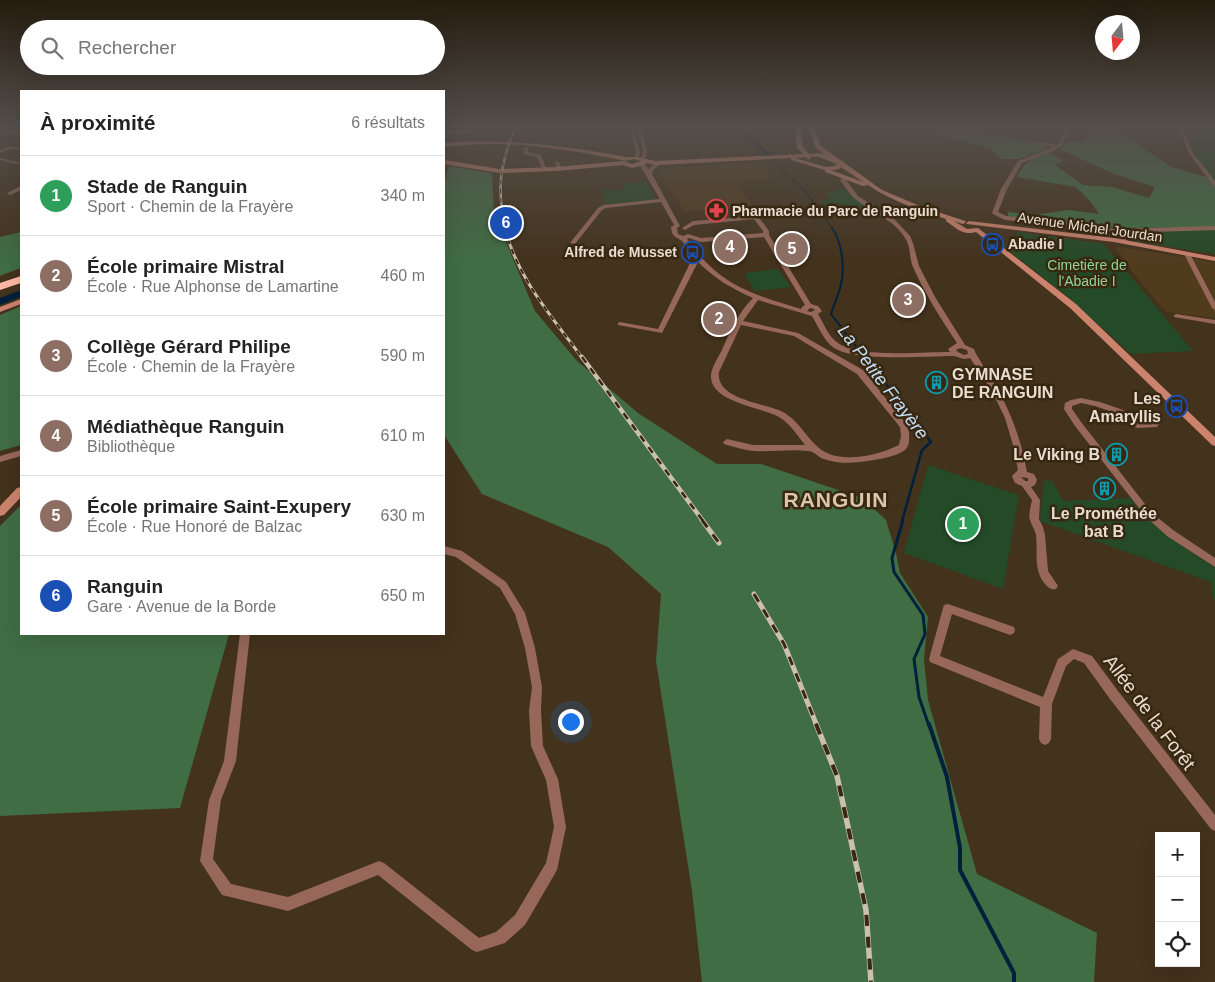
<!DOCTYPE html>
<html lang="fr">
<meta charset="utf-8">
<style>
body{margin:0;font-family:Helvetica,sans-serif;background:#f2f2f2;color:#222}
.controls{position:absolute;right:15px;bottom:15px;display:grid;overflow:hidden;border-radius:0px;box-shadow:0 5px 20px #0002}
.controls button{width:45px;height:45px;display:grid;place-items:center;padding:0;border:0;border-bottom:1px solid #e0e0e0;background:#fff;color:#222;font:25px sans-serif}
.compass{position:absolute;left:1095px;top:15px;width:45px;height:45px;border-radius:50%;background:#fff;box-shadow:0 5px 20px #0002;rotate:196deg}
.you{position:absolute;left:570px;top:721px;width:18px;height:18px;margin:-12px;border:4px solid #fff;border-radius:50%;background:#1a73e8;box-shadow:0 0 0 8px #1a73e833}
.badge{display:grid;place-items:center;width:32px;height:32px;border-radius:50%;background:#7f5862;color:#fff;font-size:16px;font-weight:700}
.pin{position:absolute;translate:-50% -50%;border:2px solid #fff;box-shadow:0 1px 5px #0006}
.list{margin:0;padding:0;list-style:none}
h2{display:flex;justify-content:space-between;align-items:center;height:65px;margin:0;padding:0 20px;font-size:21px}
h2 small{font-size:16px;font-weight:400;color:#767676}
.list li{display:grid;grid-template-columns:32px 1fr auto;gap:15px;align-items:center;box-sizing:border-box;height:80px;padding:0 20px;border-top:1px solid #e0e0e0}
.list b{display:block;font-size:19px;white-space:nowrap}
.list p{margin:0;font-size:16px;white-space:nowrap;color:#767676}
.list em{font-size:16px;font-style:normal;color:#767676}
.icon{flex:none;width:28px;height:28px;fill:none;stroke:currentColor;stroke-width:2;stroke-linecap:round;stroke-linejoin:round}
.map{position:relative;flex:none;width:1215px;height:982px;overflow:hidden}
.search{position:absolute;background:#fff;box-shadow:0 5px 20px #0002;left:20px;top:20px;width:425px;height:55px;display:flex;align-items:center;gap:12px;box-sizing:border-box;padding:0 18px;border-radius:28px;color:#767676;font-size:19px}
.panel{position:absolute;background:#fff;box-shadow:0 5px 20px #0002;left:20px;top:90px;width:425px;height:545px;border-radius:0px}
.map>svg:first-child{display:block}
.built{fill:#503b1d}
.green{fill:#254a27}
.forest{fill:#406d43}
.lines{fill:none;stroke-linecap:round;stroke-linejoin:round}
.stream-far4{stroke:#00203c;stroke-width:1}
.stream-far3{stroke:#00203c;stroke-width:2}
.stream-far2{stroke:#00203c;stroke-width:2.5}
.stream-far1{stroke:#00203c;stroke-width:3}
.stream{stroke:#00203c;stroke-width:4}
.canal{fill:#00203c;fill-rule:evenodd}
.river{fill:#00203c;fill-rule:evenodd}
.street{fill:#97685a;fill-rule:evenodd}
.secondary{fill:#cc836d;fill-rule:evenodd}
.highway{fill:#feb9a5;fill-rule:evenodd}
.rail-far4-casing{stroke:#cbbfb0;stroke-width:2.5}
.rail-far3-casing{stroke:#cbbfb0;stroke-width:3}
.rail-far2-casing{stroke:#cbbfb0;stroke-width:4.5}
.rail-far1-casing{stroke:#cbbfb0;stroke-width:5}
.rail-casing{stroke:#cbbfb0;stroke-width:5.5}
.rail-far4{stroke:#382812;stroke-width:1;stroke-dasharray:4.5;stroke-linecap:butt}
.rail-far3{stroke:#382812;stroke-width:2;stroke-dasharray:5.5;stroke-linecap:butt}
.rail-far2{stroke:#382812;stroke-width:2.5;stroke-dasharray:7;stroke-linecap:butt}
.rail-far1{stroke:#382812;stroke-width:3;stroke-dasharray:9;stroke-linecap:butt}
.rail{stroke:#382812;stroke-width:4;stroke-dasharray:11;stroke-linecap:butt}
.labels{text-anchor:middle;stroke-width:5;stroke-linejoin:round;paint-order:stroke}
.far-poi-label{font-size:14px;font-weight:bold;fill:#e8ddd0;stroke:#382812;text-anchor:start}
.far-street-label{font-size:14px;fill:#e8ddd0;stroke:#382812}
.far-park-label{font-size:14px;fill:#90d493;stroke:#382812}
.poi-label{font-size:16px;font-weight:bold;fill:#e8ddd0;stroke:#382812;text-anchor:end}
.water-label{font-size:18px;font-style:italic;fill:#c3def8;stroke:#382812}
.near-street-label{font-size:19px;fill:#e8ddd0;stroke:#382812}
.district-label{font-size:21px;font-weight:bold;letter-spacing:1px;fill:#dbc6ac;stroke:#382812}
</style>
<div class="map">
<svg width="1215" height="982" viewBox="0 0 1215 982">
<rect width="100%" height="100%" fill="#43321c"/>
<path class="built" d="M761,162L771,179L736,182L752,206L684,211L658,169Z
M1114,246L1215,262V318L1166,312L1134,274Z"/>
<path class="green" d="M1183,126H1215V181L1198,162L1189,144Z
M625,181L631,184L647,182L655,200L605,204L601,189L621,191Z
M844,189L875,212L842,207L845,204L835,203L836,206L825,204L819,201L831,199L826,192Z
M1215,229V254L1133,241L1127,231Z
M1017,232L1104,244L1193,351L1131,354L1067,296L1003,246L1014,242L1017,236Z
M778,269L791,287L755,291L744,273Z
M928,465L1019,495L1003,589L904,553Z
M1044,480L1052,481L1064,501L1130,498C1153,527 1183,548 1215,567V599H1213L1211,582L1040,521Z"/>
<path class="forest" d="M952,126L1030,141L1049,147L1019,159H1001L990,148L919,129L950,130Z
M1092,126H1157L1163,131L1117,127L1115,129L1171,167L1207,177L1215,186V227L1119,228L1008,217V212L1034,215L1068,210L1099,214L1090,201L1076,187L1017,177C1023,162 1035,158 1050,152L1062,161L1055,165L1083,185L1112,187L1149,198L1155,187L1114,174L1060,149L1069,141L1083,142Z
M449,166L492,173L494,214L535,311L577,361L638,413L717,464H761L862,498L886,520L896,553L900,573L928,617L924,659L928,700L977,874L1097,933L1094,982H702L692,891L656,661L661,594L608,547L482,494L444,435V186Z
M21,232V268L0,276V237Z
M21,306V445L0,451V315Z
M21,505V634H229L180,808L0,816V526Z"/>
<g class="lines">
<path class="stream-far4" d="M773,162L804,190L833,229"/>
<path class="stream-far3" d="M832,228C842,241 845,269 841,284C839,294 834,304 831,314L866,359"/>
<path class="stream-far2" d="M865,357L931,442L922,450L902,521"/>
<path class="stream-far1" d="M903,520L892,558L894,572L923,615L925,634L914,659L919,697L929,726"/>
<path class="stream" d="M929,724L947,777L960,848V870L1014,973V982"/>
<path class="canal" d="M735,126H740L751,135L771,155V157H767L748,137Z"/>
<path class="river" d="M21,290V297L0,305V298Z"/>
<path class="street" d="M494,126H499L490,131L444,134V132L489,129Z
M629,126H633L640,153L638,158L634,157L636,153Z
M636,126H640L647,150L646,157L641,159L639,158L642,156L643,150Z
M1065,126H1069L1063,145L1054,151L1022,163L1007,189L998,212L1006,216L1103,226L1113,229L1215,226V230L1120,233L1128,242L1125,244L1114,233L1102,230L1005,220L993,214L992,213L1001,189L1018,161L1053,147L1035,143V141L1056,145L1059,143Z
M1179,126H1183L1192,152L1215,181V186L1213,185L1188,152Z
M0,128L21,133V135L0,130Z
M9,146L21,148V150L10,149L0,153V150Z
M524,147L528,148V152L541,155L547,170H543L537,157L523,154Z
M0,158L21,163V165L0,160Z
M555,162H559L562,170H558Z
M658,162L661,164L654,169L652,174L680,226L677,228L678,234L683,236L688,234L701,238L763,233V231L754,219L694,225L685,230L682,228L693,221L758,216L769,231V235L811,304L818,306L822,311L818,314C824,324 828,336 838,343C857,358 924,352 950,352L948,349L957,343C941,319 925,294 913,267C909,258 911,246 905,238C894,219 870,212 854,198C849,193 845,187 840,180L843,177H847L846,180L858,196L895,220L910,236L913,243L919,266L935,297L965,345L974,349C976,356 982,361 984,369C1007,400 1020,434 1027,472L1034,474L1037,480L1035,485L1031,487L1040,500L1039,519L1043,527L1045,535L1048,571L1058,586L1056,589C1051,590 1050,589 1046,585C1033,571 1038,553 1036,535C1035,530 1032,526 1030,520C1028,515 1031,506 1032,500L1022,486L1015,483L1012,476L1018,470L1013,445L1005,418L993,393L970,358L964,359L954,356C926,356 857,362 834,348C824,341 818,326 812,316L758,300L743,321L798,333L863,370L908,426C909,432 911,443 906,449C897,459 849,465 836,462C831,461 826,460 821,458C817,455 813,451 808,451C790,449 772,452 754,451C744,450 734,447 724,444L723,442L727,439L753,445H805C796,434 789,421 775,415C758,407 709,401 711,375C712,366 718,358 722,350C730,331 738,313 753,298C732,289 714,278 698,262L662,333L618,325V323L620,322L658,329L691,261L695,259C690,253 687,247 683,242C677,236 672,239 671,227L674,225L661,202L606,208L602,210L575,244L570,243L598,208L603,205L660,199L639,164L644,163L649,170L650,167ZM764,237L805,305L802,307L801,309C750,294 718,284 687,239L689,238L701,242ZM810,308L814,309L815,310L811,312L807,311ZM741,325L794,336L857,374L900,427L901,436L899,445C880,454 858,460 836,456C810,451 804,422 781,411C763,403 715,399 719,372ZM960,348L967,350L968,354L964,355L958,352L956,350ZM1021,477L1028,478V481H1025Z
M21,186V190L10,195L7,193Z
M1187,252L1190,254L1215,302V310L1212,308L1184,254Z
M1176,314L1215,320V324L1174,317V315Z
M1081,398L1100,402L1129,412H1146L1155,414L1160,422L1157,427L1138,428L1135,427L1127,417L1095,406L1081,403L1072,406V409L1081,422L1152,513L1173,530L1215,558V567L1167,536L1146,517L1075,426L1064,409L1065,403L1071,400ZM1136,418H1149L1152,422H1140Z
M21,450V456L0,462V456Z
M444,546L462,551L506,582L525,613L535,648L542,687L541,711L543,746L558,779L566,827L557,870L525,925L505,943L477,952L472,950L378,875L288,911L222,895L200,861L209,800L224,761L240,634H250L236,761L221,800L213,859L231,884L288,897L379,861L384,863L479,938L496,932L515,915L546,863L554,827L546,780L531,746L529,711L532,687L525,648L515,614L500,588L456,557L444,554Z
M948,604L1014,627L1015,630L1014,633L1010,635L952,614L940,656L1043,697L1058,659L1073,649L1092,656L1118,691L1215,815V831L1211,829L1110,699L1084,663L1074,659L1066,666L1052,704L1051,739L1049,743L1045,745L1041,743L1039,739L1040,707L930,662L929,659L943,608L944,605Z"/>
<path class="secondary" d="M795,126H800L803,147L809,154L819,153L825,155L815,147L809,126H814L821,146L882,190L920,206L965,221L966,222L963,224L954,221L967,229L978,228L1076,304L1215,437V446L1212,445L1070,308L976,232C963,236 956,228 946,221V219C920,210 891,201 868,185L863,186L825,172V170L791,160V158L656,165L646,163L644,165L632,168L623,165L556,171L500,173L444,164V160L500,169L556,167L624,161L632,164L641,161L634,159L626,161C581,152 536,144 491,144C475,144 459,145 444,147V143C506,138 565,146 626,157H637L656,161L803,154L797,147ZM806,157L809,160L811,157H819L837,164L835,166L826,167L795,158ZM841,167L863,182L831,170L839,169Z
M969,221L1114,238L1215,257V261L1114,242L967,224L966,223Z
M21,299V304L0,312V307Z
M21,487V497L4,515L0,516V506L17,488Z"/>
<path class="highway" d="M21,276V283L0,290V283Z"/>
<defs>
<path id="rail-far4" d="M506,229C496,190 500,163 516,126"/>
<path id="rail-far3" d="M505,228C517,278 553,318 583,359"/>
<path id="rail-far2" d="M582,357L703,521"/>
<path id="rail-far1" d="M702,520L719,543
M754,594L784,644L817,726"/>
<path id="rail" d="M816,724L837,776L866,910L871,982"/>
</defs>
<use href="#rail-far4" class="rail-far4-casing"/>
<use href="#rail-far3" class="rail-far3-casing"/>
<use href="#rail-far2" class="rail-far2-casing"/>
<use href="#rail-far1" class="rail-far1-casing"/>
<use href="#rail" class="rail-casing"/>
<use href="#rail-far4" class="rail-far4"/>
<use href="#rail-far3" class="rail-far3"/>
<use href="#rail-far2" class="rail-far2"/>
<use href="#rail-far1" class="rail-far1"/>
<use href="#rail" class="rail"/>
</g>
<linearGradient id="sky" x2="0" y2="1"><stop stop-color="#251c0f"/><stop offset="0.48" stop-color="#554f4b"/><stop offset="1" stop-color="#554f4b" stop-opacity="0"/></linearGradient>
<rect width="1215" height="263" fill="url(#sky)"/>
<defs>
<symbol id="pharmacy-ring" viewBox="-11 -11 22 22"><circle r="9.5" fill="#382812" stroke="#e0444e" stroke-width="1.5"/><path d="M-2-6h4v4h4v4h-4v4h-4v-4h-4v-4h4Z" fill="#e0444e"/></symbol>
<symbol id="bus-ring" viewBox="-11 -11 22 22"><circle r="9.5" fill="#382812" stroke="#1a4fb4" stroke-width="1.5"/><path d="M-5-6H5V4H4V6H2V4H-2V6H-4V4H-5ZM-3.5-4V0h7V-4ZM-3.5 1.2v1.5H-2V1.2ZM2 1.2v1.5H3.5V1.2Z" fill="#1a4fb4"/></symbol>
<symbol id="building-ring" viewBox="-11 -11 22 22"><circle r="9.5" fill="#382812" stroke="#0f9aa8" stroke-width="1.5"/><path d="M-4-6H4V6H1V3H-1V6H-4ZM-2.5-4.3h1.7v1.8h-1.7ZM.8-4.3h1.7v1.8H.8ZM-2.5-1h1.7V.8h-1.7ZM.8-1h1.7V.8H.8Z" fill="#0f9aa8"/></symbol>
</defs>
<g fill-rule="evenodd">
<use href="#pharmacy-ring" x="704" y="198" width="25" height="25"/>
<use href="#bus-ring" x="980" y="232" width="25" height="25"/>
<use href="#bus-ring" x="680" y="240" width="25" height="25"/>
<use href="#building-ring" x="924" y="370" width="25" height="25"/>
<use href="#bus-ring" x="1164" y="394" width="25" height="25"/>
<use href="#building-ring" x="1104" y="442" width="25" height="25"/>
<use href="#building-ring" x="1092" y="476" width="25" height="25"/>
</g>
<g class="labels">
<g class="far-poi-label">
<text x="732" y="216">Pharmacie du Parc de Ranguin</text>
<text x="1008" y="249">Abadie I</text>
<text x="677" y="257" text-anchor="end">Alfred de Musset</text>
</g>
<g class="far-street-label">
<text transform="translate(1090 227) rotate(8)" y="5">Avenue Michel Jourdan</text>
</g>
<g class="far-park-label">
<text x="1087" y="270">Cimetière de<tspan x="1087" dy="16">l'Abadie I</tspan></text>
</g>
<g class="poi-label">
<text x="952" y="380" text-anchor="start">GYMNASE<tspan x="952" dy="18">DE RANGUIN</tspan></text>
<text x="1161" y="404">Les<tspan x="1161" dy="18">Amaryllis</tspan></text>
<text x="1100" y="460">Le Viking B</text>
<text x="1104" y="519" text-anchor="middle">Le Prométhée<tspan x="1104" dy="18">bat B</tspan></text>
</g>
<g class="water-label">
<text transform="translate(883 382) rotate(53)" y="6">La Petite Frayère</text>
</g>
<g class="near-street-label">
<text transform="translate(1150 712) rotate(53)" y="7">Allée de la Forêt</text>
</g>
<g class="district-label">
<text x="836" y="507">RANGUIN</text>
</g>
</g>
</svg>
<div class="controls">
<button>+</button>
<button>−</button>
<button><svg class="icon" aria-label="locate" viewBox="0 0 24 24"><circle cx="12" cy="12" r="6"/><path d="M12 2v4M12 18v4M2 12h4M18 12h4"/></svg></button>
</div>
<svg class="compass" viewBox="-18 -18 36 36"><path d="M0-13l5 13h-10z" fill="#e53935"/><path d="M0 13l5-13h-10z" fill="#767676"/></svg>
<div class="you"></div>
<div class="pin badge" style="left:963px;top:524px;background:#2e9e5b">1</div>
<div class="pin badge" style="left:719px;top:319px;background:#8d6e63">2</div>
<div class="pin badge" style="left:908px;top:300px;background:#8d6e63">3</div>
<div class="pin badge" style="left:730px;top:247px;background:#8d6e63">4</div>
<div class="pin badge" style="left:792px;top:249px;background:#8d6e63">5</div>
<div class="pin badge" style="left:506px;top:223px;background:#1a4fb4">6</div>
<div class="search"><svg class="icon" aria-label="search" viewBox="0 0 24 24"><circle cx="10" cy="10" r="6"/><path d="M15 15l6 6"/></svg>Rechercher</div>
<section class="panel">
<h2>À proximité<small>6 résultats</small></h2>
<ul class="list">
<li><span class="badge" style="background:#2e9e5b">1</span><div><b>Stade de Ranguin</b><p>Sport · Chemin de la Frayère</p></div><em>340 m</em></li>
<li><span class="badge" style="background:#8d6e63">2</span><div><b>École primaire Mistral</b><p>École · Rue Alphonse de Lamartine</p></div><em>460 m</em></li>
<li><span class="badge" style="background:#8d6e63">3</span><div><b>Collège Gérard Philipe</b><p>École · Chemin de la Frayère</p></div><em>590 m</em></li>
<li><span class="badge" style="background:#8d6e63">4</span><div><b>Médiathèque Ranguin</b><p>Bibliothèque</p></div><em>610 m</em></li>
<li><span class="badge" style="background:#8d6e63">5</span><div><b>École primaire Saint-Exupery</b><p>École · Rue Honoré de Balzac</p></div><em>630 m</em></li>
<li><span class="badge" style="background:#1a4fb4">6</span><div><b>Ranguin</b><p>Gare · Avenue de la Borde</p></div><em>650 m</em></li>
</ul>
</section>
</div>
